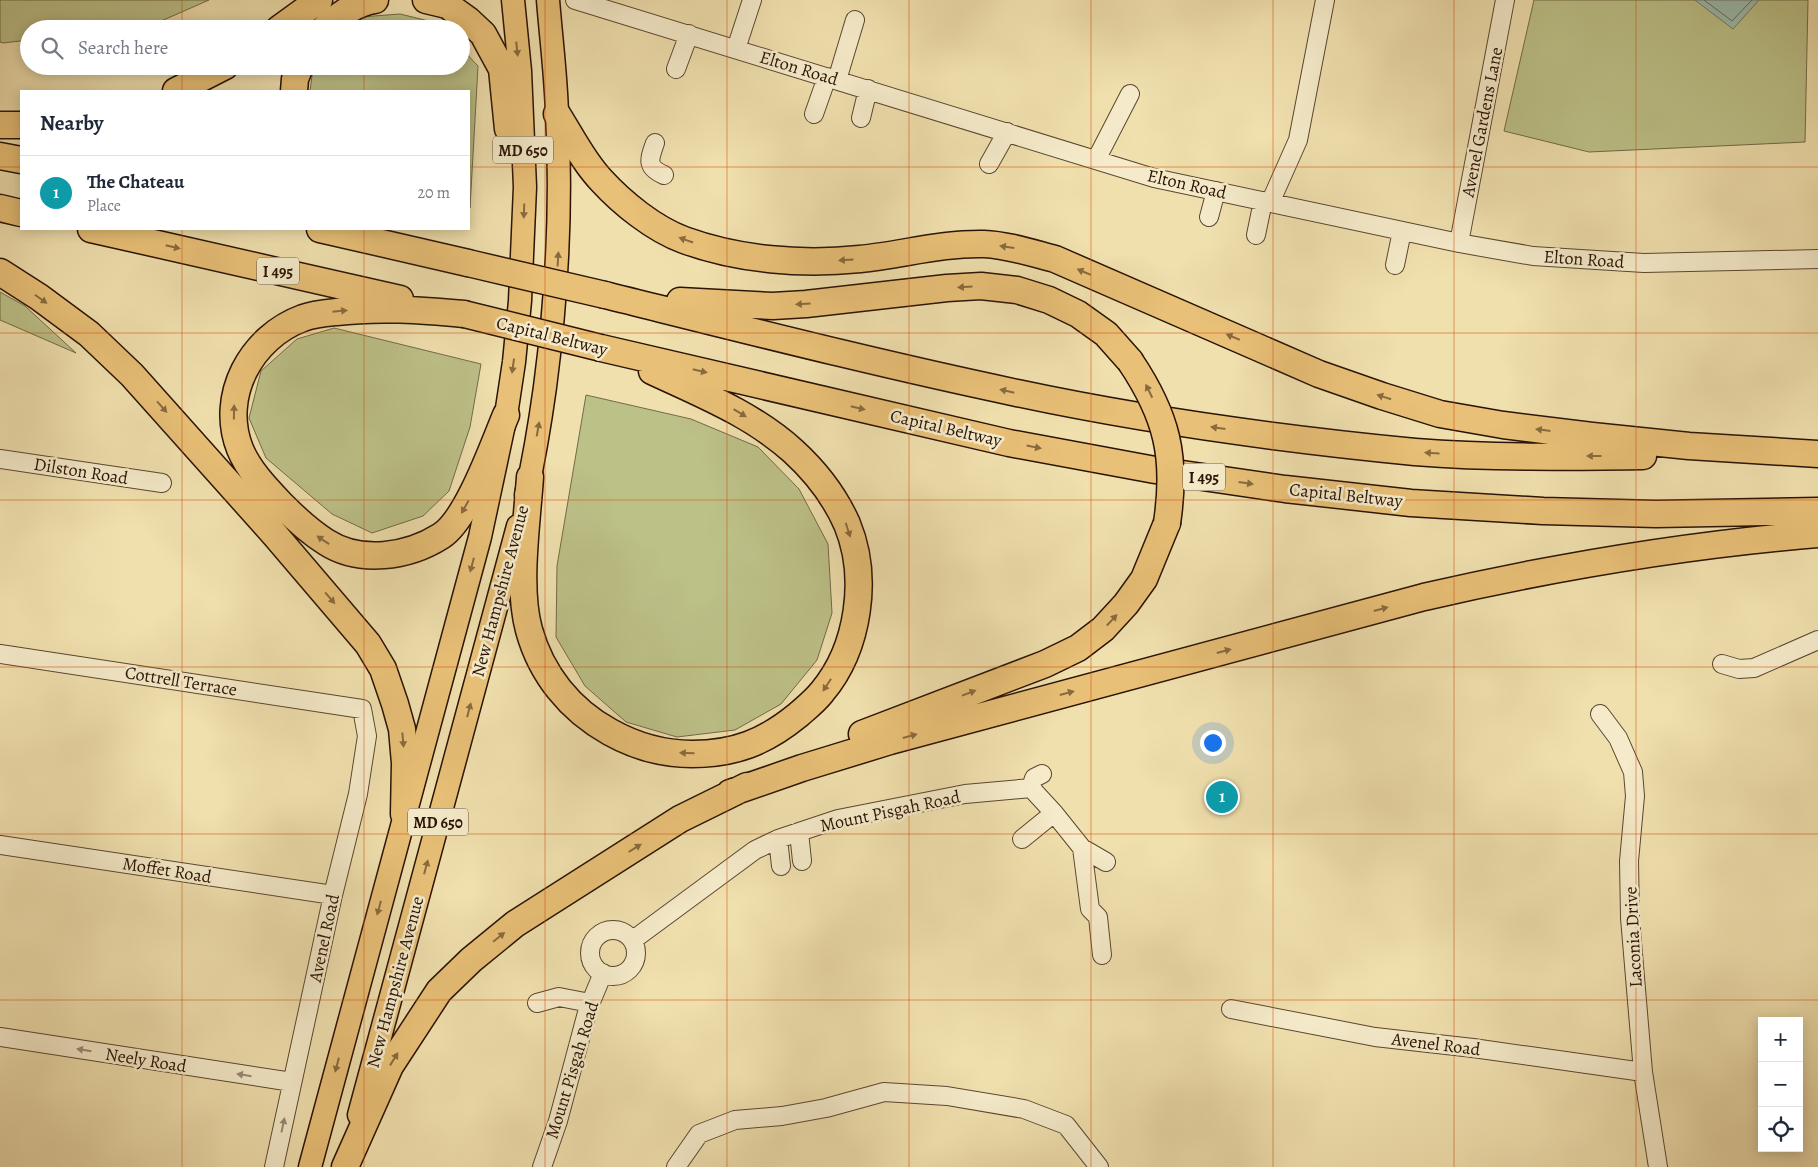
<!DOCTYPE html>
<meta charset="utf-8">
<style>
body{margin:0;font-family:Alegreya,serif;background:#f2f2f3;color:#1f2937}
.controls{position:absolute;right:15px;bottom:15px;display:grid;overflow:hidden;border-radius:0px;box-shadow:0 2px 12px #0003}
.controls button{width:45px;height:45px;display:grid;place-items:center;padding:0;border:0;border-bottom:1px solid #e0e1e3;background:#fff;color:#1f2937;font:25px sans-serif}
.you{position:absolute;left:1212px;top:742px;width:18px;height:18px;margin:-12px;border:4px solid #fff;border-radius:50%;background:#1a73e8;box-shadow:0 0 0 8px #1a73e833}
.badge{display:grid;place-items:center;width:32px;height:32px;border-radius:50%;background:#8f2418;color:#fff;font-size:16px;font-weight:700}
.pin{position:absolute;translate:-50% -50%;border:2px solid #fff;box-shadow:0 1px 5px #0006}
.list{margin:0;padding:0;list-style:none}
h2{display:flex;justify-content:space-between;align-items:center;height:65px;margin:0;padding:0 20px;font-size:21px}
h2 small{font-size:16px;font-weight:400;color:#747a83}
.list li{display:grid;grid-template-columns:32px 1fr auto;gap:15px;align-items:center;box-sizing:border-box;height:75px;padding:0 20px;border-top:1px solid #e0e1e3}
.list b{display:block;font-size:19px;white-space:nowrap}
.list p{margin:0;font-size:16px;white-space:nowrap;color:#747a83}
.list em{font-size:16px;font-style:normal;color:#747a83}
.icon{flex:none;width:28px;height:28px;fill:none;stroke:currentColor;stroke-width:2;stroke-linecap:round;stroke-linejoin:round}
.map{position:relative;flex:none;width:1818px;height:1167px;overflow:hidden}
.search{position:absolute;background:#fff;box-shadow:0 2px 12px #0003;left:20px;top:20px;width:450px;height:55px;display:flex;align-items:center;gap:12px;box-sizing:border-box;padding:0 18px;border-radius:28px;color:#747a83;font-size:19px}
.panel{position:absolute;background:#fff;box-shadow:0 2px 12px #0003;left:20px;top:90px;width:450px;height:140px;border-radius:0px}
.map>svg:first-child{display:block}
.green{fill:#bcc188;stroke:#736a47}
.water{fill:#9bbcaf;stroke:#6e786b}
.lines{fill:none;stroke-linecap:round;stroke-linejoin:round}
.shore{stroke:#62685a;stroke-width:1}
.minor-casing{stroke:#5c4630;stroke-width:20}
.major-casing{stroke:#2a1306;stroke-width:25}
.highway-casing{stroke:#2a1306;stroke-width:29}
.minor{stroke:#f5ebca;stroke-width:18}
.major{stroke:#e8c077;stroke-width:22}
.highway{stroke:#e8c077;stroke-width:26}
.highway-bridge-casing{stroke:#2a1306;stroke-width:29;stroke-linecap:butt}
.highway-bridge{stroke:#e8c077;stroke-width:26}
.oneway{fill:#896a3e}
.oneway2{fill:#9a8a72}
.grid{fill:none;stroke:#d5520b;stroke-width:1;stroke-opacity:0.55}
.labels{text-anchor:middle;stroke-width:5;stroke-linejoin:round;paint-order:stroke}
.shield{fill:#f5ebca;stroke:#675441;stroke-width:1}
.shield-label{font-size:16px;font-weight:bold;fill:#2a1306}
.street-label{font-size:18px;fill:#2a1306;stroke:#f5ebca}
</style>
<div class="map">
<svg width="1818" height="1167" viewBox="0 0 1818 1167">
<rect width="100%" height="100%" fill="#f0e0ae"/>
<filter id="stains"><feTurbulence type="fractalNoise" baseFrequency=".004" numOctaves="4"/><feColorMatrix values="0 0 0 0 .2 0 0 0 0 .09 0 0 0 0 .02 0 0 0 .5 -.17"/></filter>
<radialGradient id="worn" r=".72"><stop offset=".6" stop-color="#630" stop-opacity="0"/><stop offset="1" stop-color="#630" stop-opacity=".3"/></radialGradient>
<path class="green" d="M0,0H209L143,29H29V40L3,43L0,42Z
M1534,0H1808L1805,142L1589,152L1504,131Z
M400,14L441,24L445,29H344L361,17Z
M461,48L478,66L470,208L469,91H310L312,76L317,66H461Z
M0,292L25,306L76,353L0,320Z
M334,328L481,364L470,427L449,491L423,516L372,533L332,514L266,458L249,418L261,371L297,339Z
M586,395L691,419L758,447L799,489L828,544L832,613L817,660L781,704L735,730L677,737L626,722L585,686L556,637L557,566Z"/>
<path class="water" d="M1695,0H1759L1733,29Z"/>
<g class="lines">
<path class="shore" d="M1704,0L1732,21L1752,0"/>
<defs>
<path id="minor" d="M575,0L1154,178L1459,243L1533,256L1644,263L1818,259
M736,49L752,0
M676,69L689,34
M837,80L855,20
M814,114L827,77
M861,118L868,89
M655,143C649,160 646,167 664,175
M1096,160L1130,94
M989,164L1007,132
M1270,203L1298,140L1325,0
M1209,217L1216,191
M1256,235L1263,201
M1459,243L1505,0
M1395,265L1402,231
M0,459L162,483
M0,654L362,709L367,736L358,794L333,895L274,1167
M1722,664L1739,669L1754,668L1818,640
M1600,714L1618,738L1633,772L1635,796L1629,861L1630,918L1643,1072L1658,1167
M1031,788L1034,778L1042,774
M1054,813L1082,848L1106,862
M799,832L802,861
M778,839L781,866
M1022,839L1054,813L1031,788
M0,845L333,895
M1082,848L1090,909L1098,917L1102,955
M590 953a23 23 0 1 1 46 0a23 23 0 1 1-46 0Z
M633,940L755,850L778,839L838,819L965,794L1031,788
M537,1003L559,997L590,1003
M1231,1009L1375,1037L1473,1048L1643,1072
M0,1037L292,1082
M542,1167L558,1121L588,1009L603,973
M676,1167L699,1134L735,1120L782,1116L826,1108L884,1092L947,1096L1024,1109L1066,1125L1099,1167"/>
<path id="major" d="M526,495C534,459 540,423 545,387C557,296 562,205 557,114C556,76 551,38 548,0
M359,1115L518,526
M310,1167L480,537L506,415L514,362L520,301L525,187L520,71L513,0"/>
<path id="highway" d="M426,0L447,5L468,20L483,34L502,69L508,129L523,148
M279,29L319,0
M324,29C339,15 355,3 375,0
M176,91L225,66
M294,91L295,79L300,66
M557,114C571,136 583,161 601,180C622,203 654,229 684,240C739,260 802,265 860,259C901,255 942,243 984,244C1008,245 1032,253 1055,259L1319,374L1382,396L1440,414L1503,425L1592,436L1689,446L1818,454
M0,125H21
M0,156L21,160
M0,208L21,213
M91,229L400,299
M320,229L468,263
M0,272L39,297L89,334L132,375L275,535L368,644L383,669L395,704L402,729L405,763L404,814
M605,295C742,329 879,364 1017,393C1148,421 1282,439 1415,452C1491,458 1567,457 1643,456
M680,301L773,306L806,304L947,288L981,286L1017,290L1049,300L1078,314L1106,334L1130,361
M464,314C421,310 379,307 336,312C325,313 313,314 303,318C251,337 219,396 240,449C249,471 267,489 283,506C296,519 310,532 326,542C360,564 408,557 441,536C467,520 493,446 506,415
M601,348L1009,443L1155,470L1285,489L1411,503L1543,511L1656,514L1818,511
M530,477C527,523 517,587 529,630C541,674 570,710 610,732C635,746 664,754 692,754C735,754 765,742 798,715C806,708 815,701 822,692C859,648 869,577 847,524C835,497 815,471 793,451C752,414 701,394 652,371
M862,734L1045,664L1078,648L1103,629L1126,604L1144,579L1167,523
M730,793L802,768L890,741L1424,597C1554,567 1685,545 1818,534
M345,1167L390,1066L439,991L471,960L515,924L680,819L747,786"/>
</defs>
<use href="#minor" class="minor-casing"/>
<use href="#major" class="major-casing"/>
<use href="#highway" class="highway-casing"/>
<use href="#minor" class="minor"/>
<use href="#major" class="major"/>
<use href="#highway" class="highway"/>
<defs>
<path id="highway-bridge" d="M468,263L605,295
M464,314L601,348
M1130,361C1167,416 1177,457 1167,523"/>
</defs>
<use href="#highway-bridge" class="highway-bridge-casing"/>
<use href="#highway-bridge" class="highway-bridge"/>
</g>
<defs><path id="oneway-solid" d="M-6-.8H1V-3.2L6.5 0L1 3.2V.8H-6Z" transform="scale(1.25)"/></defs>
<g class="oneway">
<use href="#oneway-solid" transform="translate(517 49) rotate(84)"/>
<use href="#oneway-solid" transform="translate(524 211) rotate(92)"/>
<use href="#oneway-solid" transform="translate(686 240) rotate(-161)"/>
<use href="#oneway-solid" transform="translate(173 247) rotate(13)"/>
<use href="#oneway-solid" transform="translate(1007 247) rotate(-172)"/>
<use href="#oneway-solid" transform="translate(558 259) rotate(-87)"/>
<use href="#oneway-solid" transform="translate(846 260) rotate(176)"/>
<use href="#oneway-solid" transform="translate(1084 272) rotate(-157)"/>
<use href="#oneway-solid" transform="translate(965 287) rotate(177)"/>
<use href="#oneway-solid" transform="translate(41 299) rotate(35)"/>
<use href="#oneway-solid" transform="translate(803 304) rotate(176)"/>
<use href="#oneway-solid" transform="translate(340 311) rotate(-6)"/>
<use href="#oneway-solid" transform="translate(1233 337) rotate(-157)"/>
<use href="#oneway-solid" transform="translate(513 366) rotate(98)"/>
<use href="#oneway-solid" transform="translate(700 371) rotate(13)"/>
<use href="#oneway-solid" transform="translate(1007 391) rotate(-167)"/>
<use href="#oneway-solid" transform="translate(1149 391) rotate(-116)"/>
<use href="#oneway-solid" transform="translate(1384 397) rotate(-162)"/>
<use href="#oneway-solid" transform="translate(162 407) rotate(48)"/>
<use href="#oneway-solid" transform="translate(858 408) rotate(13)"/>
<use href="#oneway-solid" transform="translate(234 412) rotate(-89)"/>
<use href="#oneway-solid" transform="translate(740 413) rotate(31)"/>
<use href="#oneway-solid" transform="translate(1218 428) rotate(-172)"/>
<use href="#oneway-solid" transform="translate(538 429) rotate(-80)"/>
<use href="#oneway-solid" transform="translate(1543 430) rotate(-173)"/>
<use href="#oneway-solid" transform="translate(1034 447) rotate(11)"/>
<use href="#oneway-solid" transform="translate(1432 453) rotate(-177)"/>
<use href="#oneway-solid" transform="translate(1594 456) rotate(180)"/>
<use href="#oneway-solid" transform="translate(1246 483) rotate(8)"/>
<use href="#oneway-solid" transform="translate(465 507) rotate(119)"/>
<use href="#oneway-solid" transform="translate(848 530) rotate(72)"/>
<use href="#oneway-solid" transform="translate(323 540) rotate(-146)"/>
<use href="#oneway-solid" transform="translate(472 565) rotate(105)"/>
<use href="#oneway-solid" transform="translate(330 598) rotate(49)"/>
<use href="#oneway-solid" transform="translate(1381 609) rotate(-15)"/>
<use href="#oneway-solid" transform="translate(1112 620) rotate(-47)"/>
<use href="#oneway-solid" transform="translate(1224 651) rotate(-15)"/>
<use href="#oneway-solid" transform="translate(827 685) rotate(123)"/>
<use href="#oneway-solid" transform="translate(969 693) rotate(-21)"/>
<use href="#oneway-solid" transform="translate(1067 693) rotate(-15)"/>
<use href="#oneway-solid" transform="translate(469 710) rotate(-75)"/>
<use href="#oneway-solid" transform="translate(910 736) rotate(-15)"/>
<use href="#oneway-solid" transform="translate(403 740) rotate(85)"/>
<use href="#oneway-solid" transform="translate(687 753) rotate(-178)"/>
<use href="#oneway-solid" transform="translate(635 848) rotate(-32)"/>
<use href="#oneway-solid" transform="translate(426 867) rotate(-75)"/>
<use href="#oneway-solid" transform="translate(379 908) rotate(105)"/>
<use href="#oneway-solid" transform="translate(499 937) rotate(-39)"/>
<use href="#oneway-solid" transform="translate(394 1059) rotate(-58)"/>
<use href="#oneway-solid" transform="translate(337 1065) rotate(105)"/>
</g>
<g class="oneway2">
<use href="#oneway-solid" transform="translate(84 1050) rotate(-171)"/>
<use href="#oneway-solid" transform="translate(244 1075) rotate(-171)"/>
<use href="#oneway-solid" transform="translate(283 1125) rotate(-78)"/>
</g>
<path class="grid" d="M182,0V29M364,0V29M545,0V1167M727,0V1167M909,0V1167M1091,0V1167M1273,0V1167M1454,0V1167M1636,0V1167M182,66V91M364,66V91M0,167H21M469,167H1818M182,229V1167M364,229V1167M0,333H1818M0,500H1818M0,667H1818M0,834H1818M0,1000H1818"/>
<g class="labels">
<g class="shield">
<rect x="493" y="136.5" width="60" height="27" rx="4"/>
<rect x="257" y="257.5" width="42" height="27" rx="4"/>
<rect x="1183" y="463.5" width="42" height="27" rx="4"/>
<rect x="408" y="808.5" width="60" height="27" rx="4"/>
</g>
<g class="shield-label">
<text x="523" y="156">MD 650</text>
<text x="278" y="277">I 495</text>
<text x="1204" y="483">I 495</text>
<text x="438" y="828">MD 650</text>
</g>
<g class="street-label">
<text transform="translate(799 68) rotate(17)" y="6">Elton Road</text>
<text transform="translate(1482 122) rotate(-79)" y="6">Avenel Gardens Lane</text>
<text transform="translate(1187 184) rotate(13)" y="6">Elton Road</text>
<text transform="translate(1584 259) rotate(4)" y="6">Elton Road</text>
<text transform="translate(552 336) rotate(14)" y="6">Capital Beltway</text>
<text transform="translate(946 428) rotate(13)" y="6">Capital Beltway</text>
<text transform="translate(81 471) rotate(9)" y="6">Dilston Road</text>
<text transform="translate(1346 495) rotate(6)" y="6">Capital Beltway</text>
<text transform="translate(500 591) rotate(-75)" y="6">New Hampshire Avenue</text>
<text transform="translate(181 681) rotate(9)" y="6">Cottrell Terrace</text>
<text transform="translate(890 811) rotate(-12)" y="6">Mount Pisgah Road</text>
<text transform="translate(167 870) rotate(9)" y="6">Moffet Road</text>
<text transform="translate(1633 937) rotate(-93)" y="6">Laconia Drive</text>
<text transform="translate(324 938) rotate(-78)" y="6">Avenel Road</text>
<text transform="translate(395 982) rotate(-75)" y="6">New Hampshire Avenue</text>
<text transform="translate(1436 1044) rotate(7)" y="6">Avenel Road</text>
<text transform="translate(146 1060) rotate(9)" y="6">Neely Road</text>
<text transform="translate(572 1070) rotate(-73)" y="6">Mount Pisgah Road</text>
</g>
</g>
<rect width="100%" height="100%" filter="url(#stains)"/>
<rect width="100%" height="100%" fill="url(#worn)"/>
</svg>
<div class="controls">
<button>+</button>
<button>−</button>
<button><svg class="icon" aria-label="locate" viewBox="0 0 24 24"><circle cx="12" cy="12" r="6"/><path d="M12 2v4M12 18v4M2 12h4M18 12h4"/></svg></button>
</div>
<div class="you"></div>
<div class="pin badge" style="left:1222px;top:797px;background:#0f9aa8">1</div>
<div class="search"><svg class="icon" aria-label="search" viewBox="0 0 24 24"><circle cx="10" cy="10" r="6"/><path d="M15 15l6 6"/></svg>Search here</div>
<section class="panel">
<h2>Nearby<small></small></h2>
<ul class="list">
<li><span class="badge" style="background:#0f9aa8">1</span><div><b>The Chateau</b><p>Place</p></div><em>20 m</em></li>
</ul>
</section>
</div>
